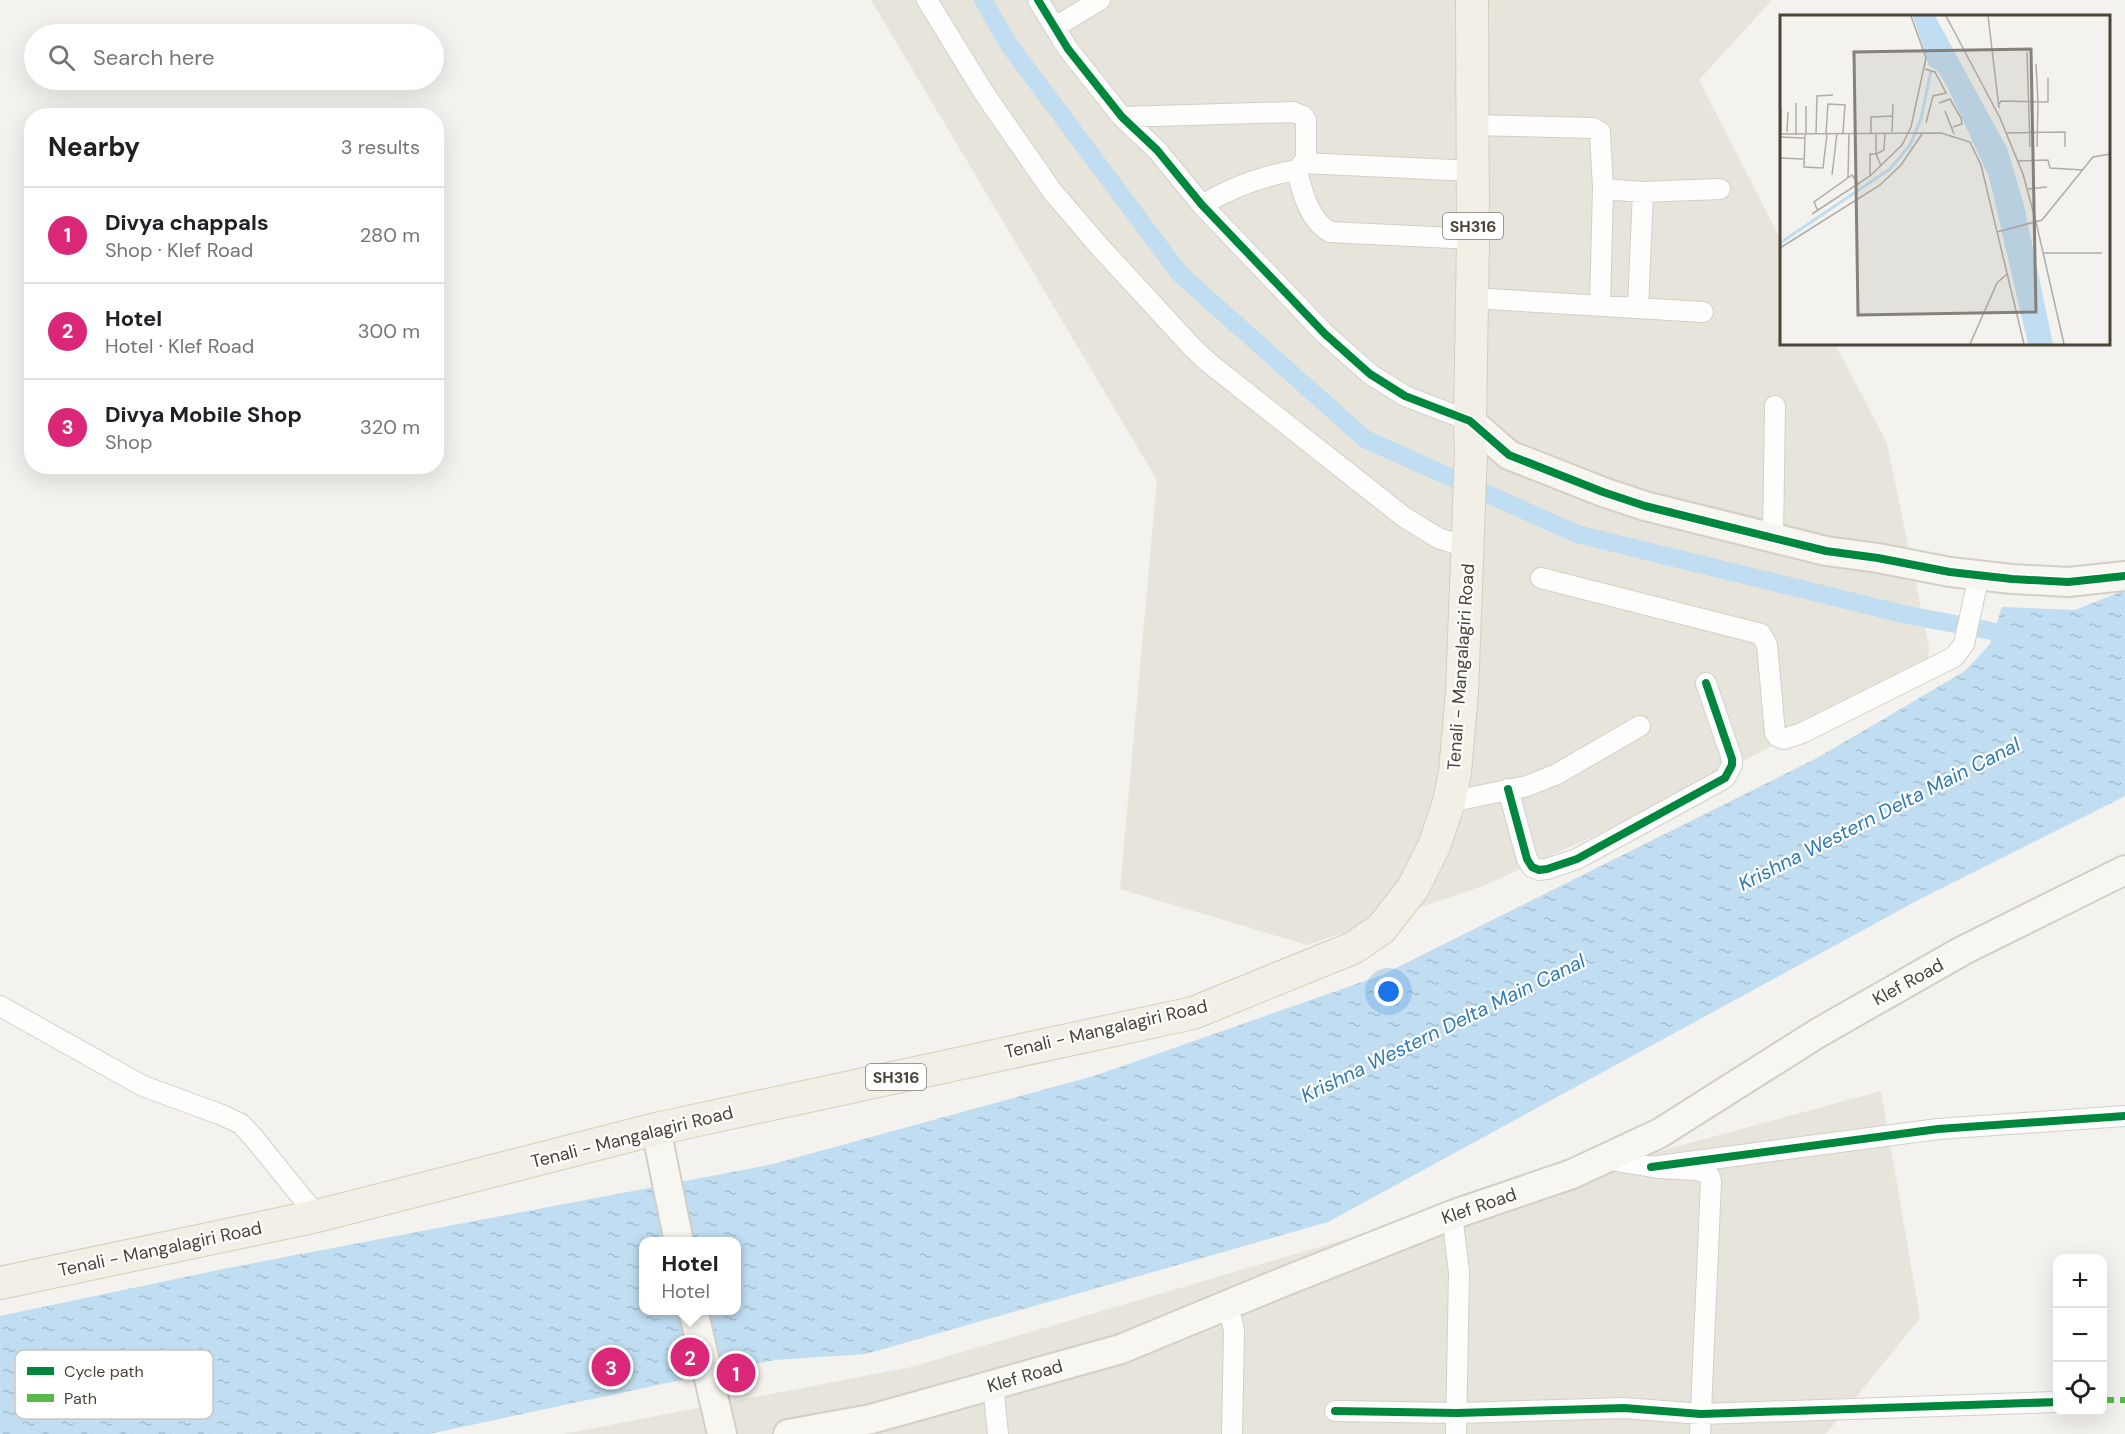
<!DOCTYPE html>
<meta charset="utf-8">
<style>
body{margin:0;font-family:"DM Sans",sans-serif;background:#f2f2f2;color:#202124}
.controls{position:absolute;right:18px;bottom:18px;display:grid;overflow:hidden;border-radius:12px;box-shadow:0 6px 24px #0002}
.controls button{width:54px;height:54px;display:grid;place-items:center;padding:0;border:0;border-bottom:2px solid #e0e0e0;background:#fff;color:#202124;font:30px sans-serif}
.you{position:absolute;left:1389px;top:992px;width:21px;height:21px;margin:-15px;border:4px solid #fff;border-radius:50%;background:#1a73e8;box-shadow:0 0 0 9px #1a73e833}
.badge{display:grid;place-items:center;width:39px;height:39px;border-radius:50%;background:#db2777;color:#fff;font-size:20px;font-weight:700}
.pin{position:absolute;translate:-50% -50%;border:3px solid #fff;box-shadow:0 2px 6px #0006}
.popup{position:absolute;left:639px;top:1237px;width:102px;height:78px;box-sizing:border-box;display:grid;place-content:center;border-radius:12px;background:#fff;filter:drop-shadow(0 2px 4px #0005);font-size:20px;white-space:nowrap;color:#757577}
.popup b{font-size:22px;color:#202124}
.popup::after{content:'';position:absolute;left:50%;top:100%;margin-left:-12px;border:12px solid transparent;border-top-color:#fff}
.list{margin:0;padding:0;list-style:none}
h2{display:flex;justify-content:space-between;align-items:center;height:78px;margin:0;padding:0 24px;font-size:26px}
h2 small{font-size:20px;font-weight:400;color:#757577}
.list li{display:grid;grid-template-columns:39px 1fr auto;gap:18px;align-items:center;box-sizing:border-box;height:96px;padding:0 24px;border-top:2px solid #e0e0e0}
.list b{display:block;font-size:22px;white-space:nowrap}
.list p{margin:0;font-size:20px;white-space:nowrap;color:#757577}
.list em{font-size:20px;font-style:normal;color:#757577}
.icon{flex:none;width:33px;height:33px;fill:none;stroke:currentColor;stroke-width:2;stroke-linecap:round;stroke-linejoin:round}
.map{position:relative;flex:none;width:2125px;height:1434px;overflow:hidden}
.search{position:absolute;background:#fff;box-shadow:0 6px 24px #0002;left:24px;top:24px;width:420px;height:66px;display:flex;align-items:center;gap:15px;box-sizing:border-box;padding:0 21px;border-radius:33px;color:#757577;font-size:22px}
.panel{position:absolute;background:#fff;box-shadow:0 6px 24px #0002;left:24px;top:108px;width:420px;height:366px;border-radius:24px}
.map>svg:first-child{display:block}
.residential{fill:#e7e4dc}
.water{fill:url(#water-ripples);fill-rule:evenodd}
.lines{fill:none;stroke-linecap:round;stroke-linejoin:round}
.canal{stroke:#c0ddf1;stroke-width:18}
.street-casing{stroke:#d2d0cb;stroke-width:22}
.secondary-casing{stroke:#d3cfc5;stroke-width:32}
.primary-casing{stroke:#d6cebb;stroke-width:34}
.street{stroke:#fdfdfc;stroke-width:20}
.secondary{stroke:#f7f6f1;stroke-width:28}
.primary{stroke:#f2efe6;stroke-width:32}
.quiet{stroke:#58b947;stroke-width:6;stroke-dasharray:12 6;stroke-linecap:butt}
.cycleway-casing{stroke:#fff;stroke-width:11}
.cycleway{stroke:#00873e;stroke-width:8}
.labels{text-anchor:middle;stroke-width:4.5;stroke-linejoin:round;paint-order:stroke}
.shield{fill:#fff;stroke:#817c74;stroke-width:1.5}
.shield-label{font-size:16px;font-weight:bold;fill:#4b4439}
.street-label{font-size:18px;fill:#4b4439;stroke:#fff}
.water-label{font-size:20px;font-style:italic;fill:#2e7ab2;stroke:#fff}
.inset-river{fill:none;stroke:#c0ddf1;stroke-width:3}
.inset-road{fill:none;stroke:#b0aca6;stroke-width:1.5}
.view{fill:#868178;fill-opacity:0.15;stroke:#868178;stroke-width:3}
.inset-edge{fill:none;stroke:#4b4439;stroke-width:3}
.key{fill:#fff;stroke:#c9c7c4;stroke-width:1.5}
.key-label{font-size:16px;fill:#4b4439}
</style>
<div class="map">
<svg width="2125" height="1434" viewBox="0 0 2125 1434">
<defs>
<pattern id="water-ripples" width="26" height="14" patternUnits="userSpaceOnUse" patternTransform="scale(1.5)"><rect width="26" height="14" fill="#c0ddf1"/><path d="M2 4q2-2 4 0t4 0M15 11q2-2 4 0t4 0" fill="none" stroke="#a6bfcf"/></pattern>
</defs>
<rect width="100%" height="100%" fill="#f4f2ee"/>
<path class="residential" d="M871,0H1772L1699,80L1781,240L1782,344H1835L1887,443L1929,647L1928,661L1659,807L1483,886L1307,945L1120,889L1157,480Z
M1881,1091L1920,1318L1826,1434H563L911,1367L1479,1200Z"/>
<path class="water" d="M2125,590V796L1920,899L1328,1222L866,1354L775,1360L429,1434H0V1316L223,1269L769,1165L1097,1075L1382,975L1819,757L1965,671L1990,644L2002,607L2075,610ZM644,1242H736V1310H644Z"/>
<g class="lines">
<path class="canal" d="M983,0L1009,45L1180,274L1365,439L1577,534L1903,614L2017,636"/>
<defs>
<path id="street" d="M927,0L984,93L1052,191L1099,246L1193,348L1209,363L1404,517L1438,538L1469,548
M1038,0L1068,49L1122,117L1157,150L1202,205L1325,334L1370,374L1405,396L1470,421
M1055,27L1100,0
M1122,117L1293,112L1303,116L1306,120V159L1297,170C1262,176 1232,187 1202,205
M1472,125L1593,128L1600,132L1603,189L1600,305
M1303,163L1473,171
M1297,170C1302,192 1309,220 1330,232L1473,239
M1603,189L1643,192L1720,189
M1472,298L1703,312
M1638,308L1643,192
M1773,538L1775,406
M1541,578L1761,634L1767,645L1775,733L1778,737L1784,739L1802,733L1954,657L1964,644L1979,575
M1508,789L1527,859L1532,867L1539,870L1547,869L1577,859L1725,778L1732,765V759L1706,683
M1449,802L1527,786L1557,774L1640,726
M0,1006L143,1086L222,1115L241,1124L253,1137L317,1216
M1604,1159L1659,1168L1699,1170L1709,1175L1711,1181L1700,1434
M1651,1167L1938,1129L2125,1116
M1452,1215L1459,1272L1456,1434
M1224,1306L1232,1321L1234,1331L1232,1434
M993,1385L998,1434
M1335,1411L1457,1413L1624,1408L1701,1414L2058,1402"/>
<path id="secondary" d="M1470,421L1509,455L1603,492L1645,506L1826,551L1878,558L1950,572L2012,579L2068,582L2125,576
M656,1129L679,1242
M693,1310L722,1434
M788,1434L871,1419L1121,1349L1278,1284L1452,1215L1572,1174L1660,1133L1818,1033L1962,951L2125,870"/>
<path id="primary" d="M0,1283L317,1216L656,1129L1193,1013L1353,948L1381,929L1413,888L1434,846L1449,802L1455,772L1462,693L1471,452L1470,421L1473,239L1472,0"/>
</defs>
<use href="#street" class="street-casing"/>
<use href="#secondary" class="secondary-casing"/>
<use href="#primary" class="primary-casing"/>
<use href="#street" class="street"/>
<use href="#secondary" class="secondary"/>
<use href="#primary" class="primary"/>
<path class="quiet" d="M2102,1400H2125"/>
<defs>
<path id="cycleway" d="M1038,0L1068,49L1122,117L1157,150L1202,205L1325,334L1370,374L1405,396L1470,421L1509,455L1603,492L1645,506L1826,551L1878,558L1950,572L2012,579L2068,582L2125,576
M1508,789L1527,859L1532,867L1539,870L1547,869L1577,859L1725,778L1732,765V759L1706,683
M1651,1167L1938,1129L2125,1116
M1335,1411L1457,1413L1624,1408L1701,1414L2058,1402"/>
</defs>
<use href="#cycleway" class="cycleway-casing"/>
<use href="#cycleway" class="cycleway"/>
</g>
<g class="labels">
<g class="shield">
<rect x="1443" y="213" width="60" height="26" rx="4.5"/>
<rect x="866" y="1064" width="60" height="26" rx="4.5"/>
</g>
<g class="shield-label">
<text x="1473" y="232">SH316</text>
<text x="896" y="1083">SH316</text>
</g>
<g class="street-label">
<text transform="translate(1461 667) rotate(-86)" y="6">Tenali - Mangalagiri Road</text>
<text transform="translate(1908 982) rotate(-29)" y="6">Klef Road</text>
<text transform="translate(1106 1029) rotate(-13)" y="6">Tenali - Mangalagiri Road</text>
<text transform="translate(632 1137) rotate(-14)" y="6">Tenali - Mangalagiri Road</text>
<text transform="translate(1479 1206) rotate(-19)" y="6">Klef Road</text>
<text transform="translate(160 1249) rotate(-12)" y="6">Tenali - Mangalagiri Road</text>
<text transform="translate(1025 1376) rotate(-16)" y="6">Klef Road</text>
</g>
<g class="water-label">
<text transform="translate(1879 814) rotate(-27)" y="7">Krishna Western Delta Main Canal</text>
<text transform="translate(1443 1028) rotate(-26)" y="7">Krishna Western Delta Main Canal</text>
</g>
</g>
<g transform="translate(1780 15)">
<rect width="330" height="330" fill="#f4f2ee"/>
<path d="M133,1H155L227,133L244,190L273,329H248L209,162L168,73L157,55L149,51Z" fill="#c0ddf1"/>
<path class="inset-river" d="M0,228L110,154L130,130L141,104L151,56"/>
<path class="inset-road" d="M166,1L220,103L243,159L256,207M208,1L219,93M247,37L250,132M256,49L258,87M145,54L155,57L166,78L153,81L146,108M159,88L170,84L181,103L182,109L173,112M219,89L221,86L268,87V63M165,96L174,119M1,116V93M7,117L8,97M112,117L113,89M46,118L48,89L65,90L63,118M91,118V102L113,101M226,118L285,117V132M0,119L161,118L190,127L201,150L244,329M36,119L37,81L53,80M16,120V88M25,120L24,152L43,153L47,119M26,120V91M0,122L24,123M257,132L258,87M96,139L104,135L105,118M96,139V118M0,143L23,144M237,146L268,145L270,153L303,155M52,160L57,118M90,160V139H96L101,151M68,163L69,119M248,174L267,172M38,196L34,187L72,160L79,170M32,199L90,161L122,130L131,112L146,43L131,1M256,207L284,329M217,217L262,205L313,142L330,139M0,233L100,170L121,150L142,119M264,238H322M190,329L217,268L227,259"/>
<path class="view" d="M251,34L256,297L78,300L74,37Z"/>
<rect width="330" height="330" class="inset-edge"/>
</g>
<rect x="15" y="1350" width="198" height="69" rx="9" class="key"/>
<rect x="27" y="1367" width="27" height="8" fill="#00873e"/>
<rect x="27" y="1394" width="27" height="8" fill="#58b947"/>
<g class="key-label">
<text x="64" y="1377">Cycle path</text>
<text x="64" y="1404">Path</text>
</g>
</svg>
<div class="controls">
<button>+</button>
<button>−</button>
<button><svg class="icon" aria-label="locate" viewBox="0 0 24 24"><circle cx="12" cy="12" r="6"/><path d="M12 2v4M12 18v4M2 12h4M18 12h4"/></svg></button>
</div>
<div class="you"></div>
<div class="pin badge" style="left:736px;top:1373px">1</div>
<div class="pin badge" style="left:690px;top:1357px">2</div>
<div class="popup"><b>Hotel</b>Hotel</div>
<div class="pin badge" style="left:611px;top:1367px">3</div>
<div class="search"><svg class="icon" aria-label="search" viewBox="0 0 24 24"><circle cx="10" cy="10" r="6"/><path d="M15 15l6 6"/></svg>Search here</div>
<section class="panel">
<h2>Nearby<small>3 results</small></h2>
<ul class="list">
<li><span class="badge">1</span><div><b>Divya chappals</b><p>Shop · Klef Road</p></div><em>280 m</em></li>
<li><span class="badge">2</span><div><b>Hotel</b><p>Hotel · Klef Road</p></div><em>300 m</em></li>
<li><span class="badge">3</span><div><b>Divya Mobile Shop</b><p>Shop</p></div><em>320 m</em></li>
</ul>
</section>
</div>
